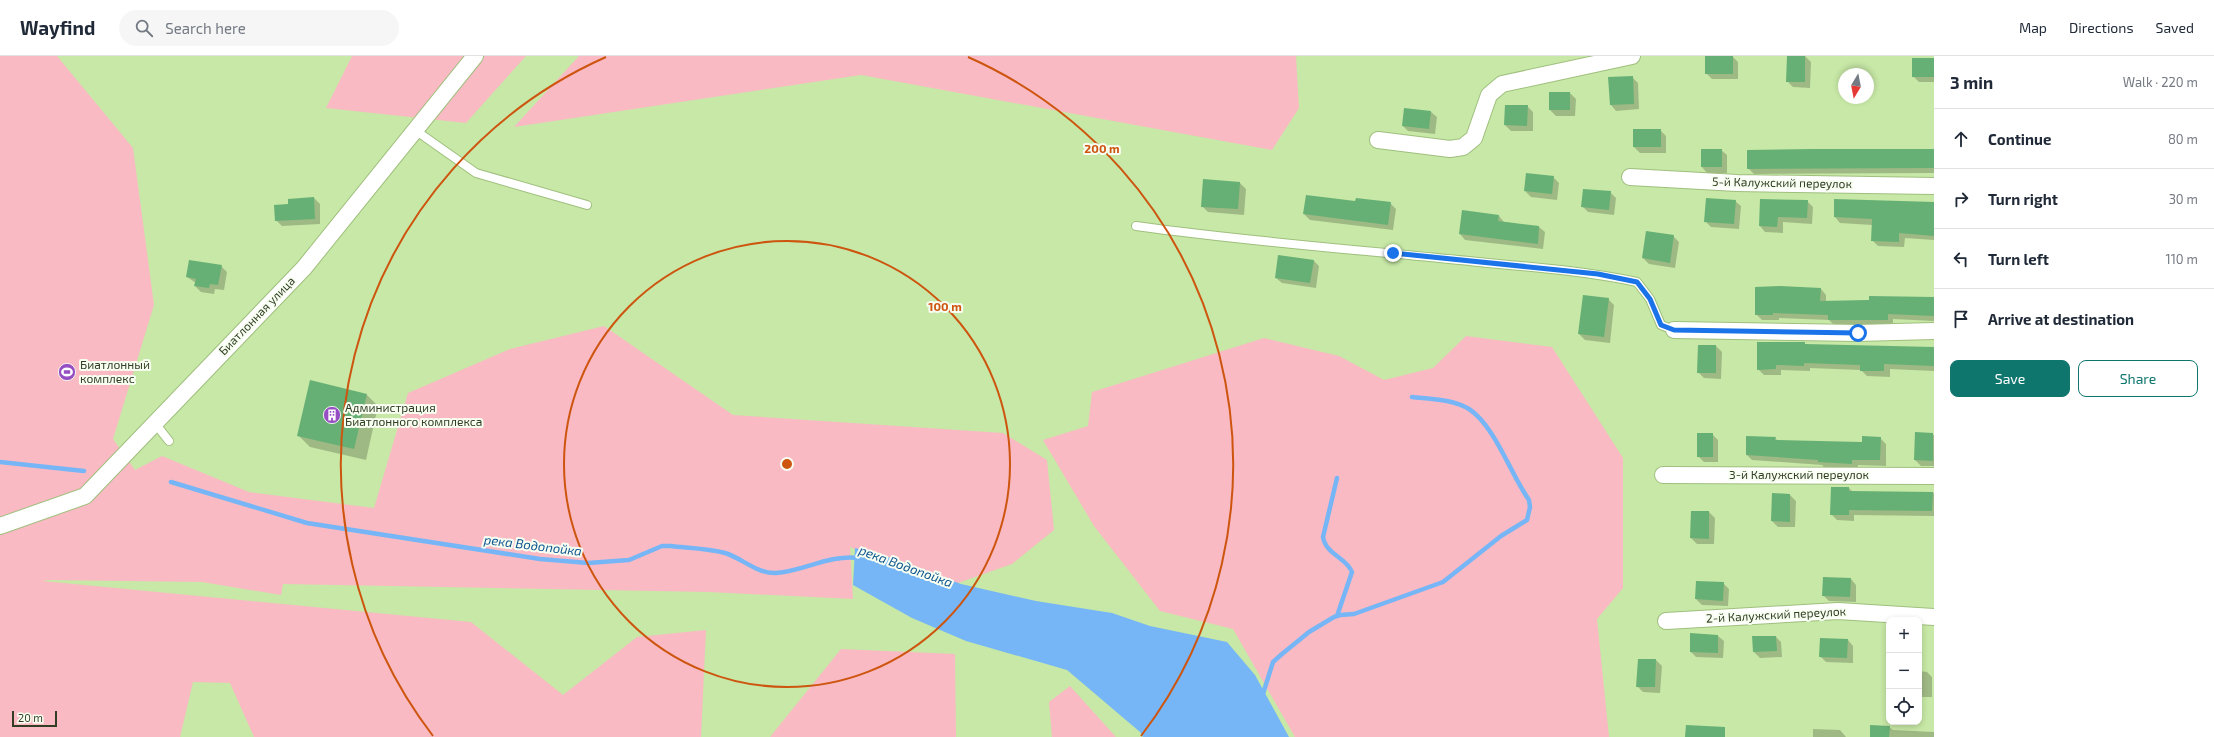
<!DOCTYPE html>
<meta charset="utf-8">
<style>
body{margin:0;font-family:"Exo 2",sans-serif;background:#f6f6f7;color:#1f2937}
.controls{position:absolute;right:12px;bottom:12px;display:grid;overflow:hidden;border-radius:8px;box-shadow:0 2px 6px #0003}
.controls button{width:36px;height:36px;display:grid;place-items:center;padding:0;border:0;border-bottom:1px solid #e0e1e3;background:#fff;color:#1f2937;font:20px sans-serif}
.compass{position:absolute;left:1838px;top:12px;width:36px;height:36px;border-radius:50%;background:#fff;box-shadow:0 2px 6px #0003;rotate:190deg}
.scale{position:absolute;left:12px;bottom:10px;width:45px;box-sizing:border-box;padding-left:4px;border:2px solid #313e23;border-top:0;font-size:11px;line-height:14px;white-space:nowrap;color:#313e23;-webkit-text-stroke:3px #f8fff2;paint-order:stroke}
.stop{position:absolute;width:12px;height:12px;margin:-9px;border:3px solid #1a73e8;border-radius:50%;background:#fff}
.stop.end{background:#1a73e8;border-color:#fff;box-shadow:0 1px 4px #0008}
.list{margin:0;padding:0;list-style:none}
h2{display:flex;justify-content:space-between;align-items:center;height:52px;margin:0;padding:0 16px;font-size:17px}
h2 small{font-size:13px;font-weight:400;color:#747a83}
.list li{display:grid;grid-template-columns:26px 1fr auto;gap:12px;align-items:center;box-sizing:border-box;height:60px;padding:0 16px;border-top:1px solid #e0e1e3}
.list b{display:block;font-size:15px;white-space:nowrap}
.list em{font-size:13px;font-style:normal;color:#747a83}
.actions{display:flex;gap:8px;padding:12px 16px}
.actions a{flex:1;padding:9px 0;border:1px solid #0f766e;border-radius:8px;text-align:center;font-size:14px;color:#0f766e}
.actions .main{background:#0f766e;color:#fff}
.icon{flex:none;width:22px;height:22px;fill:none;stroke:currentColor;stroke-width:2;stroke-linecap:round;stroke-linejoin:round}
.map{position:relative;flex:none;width:1934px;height:681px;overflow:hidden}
header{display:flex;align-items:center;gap:24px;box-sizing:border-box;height:56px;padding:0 20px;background:#fff;border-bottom:1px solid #e0e1e3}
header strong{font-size:19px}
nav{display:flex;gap:22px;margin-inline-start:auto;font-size:14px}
.search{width:280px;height:36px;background:#f6f6f7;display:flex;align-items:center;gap:10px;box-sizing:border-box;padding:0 14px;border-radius:22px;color:#747a83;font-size:15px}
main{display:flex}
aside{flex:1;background:#fff}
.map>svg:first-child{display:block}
.green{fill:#fabac3}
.water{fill:#76b6f6}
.shadow{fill:#0003}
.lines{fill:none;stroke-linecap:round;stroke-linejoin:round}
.stream{stroke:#76b6f6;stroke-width:4.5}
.building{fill:#66b075}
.lane-casing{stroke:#a0bf7e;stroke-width:10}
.street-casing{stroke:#a0bf7e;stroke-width:18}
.lane{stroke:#fff;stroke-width:8}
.street{stroke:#fff;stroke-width:16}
.route{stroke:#1a73e8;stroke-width:5}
.ring{fill:none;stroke:#cd550f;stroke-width:2}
.labels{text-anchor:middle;stroke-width:4;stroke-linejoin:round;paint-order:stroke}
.street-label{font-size:12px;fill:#313e23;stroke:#f8fff2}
.poi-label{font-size:12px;fill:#313e23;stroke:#f8fff2;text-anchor:start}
.water-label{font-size:13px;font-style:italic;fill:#115791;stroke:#f8fff2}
.centre{fill:#cd550f;stroke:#f8fff2;stroke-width:2}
.ring-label{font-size:12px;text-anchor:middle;font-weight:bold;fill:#cd550f;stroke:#f8fff2;stroke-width:4;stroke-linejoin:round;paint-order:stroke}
</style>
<header>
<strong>Wayfind</strong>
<div class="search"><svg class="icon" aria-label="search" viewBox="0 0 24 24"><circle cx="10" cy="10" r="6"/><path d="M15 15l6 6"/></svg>Search here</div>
<nav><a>Map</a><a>Directions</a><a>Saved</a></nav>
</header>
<main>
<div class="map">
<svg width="1934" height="681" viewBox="0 0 1934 681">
<rect width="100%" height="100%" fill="#c7e8a6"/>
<path class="green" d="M0,0H57L133,92L154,249L113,383L135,414L162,400L249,436L374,452L408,337L510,293L604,270L733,359L1003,377L1047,404L1054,474L1012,508L958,527L912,518L850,491L853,543L708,536L283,528L281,539L202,526L48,524L43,525L471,566L563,639L637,581L706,574L701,681H254L230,627L193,626L180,681H0Z
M352,0H526L466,67L326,52Z
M579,0H1296L1299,52L1272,94L861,19L514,71Z
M1466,280L1552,291L1623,402V532L1597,563L1609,681H1295L1233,573L1160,555L1094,470L1043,384L1088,370L1092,336L1264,282L1339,300L1384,324L1433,312Z
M841,593L955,598L956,681H770Z
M1070,630L1116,681H1052L1049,646Z"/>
<path class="water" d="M855,492L883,499L961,528L1036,545L1112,557L1150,570L1227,586L1255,619L1289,681H1143L1140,676L1067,614L966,585L912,562L853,529Z"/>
<path class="shadow" d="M1788,0H1805L1811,6L1810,32L1793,31L1787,25Z
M1733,1L1738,6V23H1712L1706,17Z
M1934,4V26H1919L1913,20Z
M1632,21L1638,27L1639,53L1616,55L1611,49Z
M1570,37L1576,43L1575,60H1556L1550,54Z
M1506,50H1527L1533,56V75H1511L1505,69Z
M1431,56L1437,61L1435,78L1408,75L1403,70Z
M1660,74L1666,80V97H1640L1634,91Z
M1721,94L1727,99V117H1707L1702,111Z
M1934,94V117L1754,118L1748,112Z
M1553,121L1559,127L1557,144L1531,141L1525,135Z
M1204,124L1240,127L1246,133L1244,159L1208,156L1202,150Z
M1610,136L1616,142L1614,159L1588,156L1582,150Z
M314,142L320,148V168L282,170L276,164L289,149Z
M1735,145L1741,150L1739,173L1711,171L1705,165Z
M1807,145L1813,151L1812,168L1783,166V177L1765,176L1760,170Z
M1356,146L1390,147L1396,153L1393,174L1310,164L1304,158Z
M1934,148V184L1905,182L1904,191L1878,190L1872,184V169L1840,167L1835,161Z
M1499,160L1504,166L1539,171L1545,176L1543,193L1465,184L1460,178Z
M1673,180L1679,186L1675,212L1649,208L1643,202Z
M1313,204L1319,210L1316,232L1282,227L1276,222Z
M221,210L227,216L224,234L215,233L214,238L201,236L195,230L196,227L187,221Z
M1821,233L1826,239V246L1934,242V265L1893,263V269L1835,270L1829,264L1779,262V264H1762L1756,258Z
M1608,243L1614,249L1610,287L1585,284L1579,278Z
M1804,287L1807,290L1934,292V315L1890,313V321L1867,320L1861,314L1810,312V315L1781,314V319H1764L1758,313Z
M1716,290L1722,296L1721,323L1704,322L1698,316Z
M367,339L378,350L366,404L310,391L298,379Z
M1916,377L1934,379V410H1921L1915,404Z
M1712,378L1718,384V406H1704L1698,400Z
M1775,382L1778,385L1863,387L1880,382L1886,388V410L1858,409V413L1825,412L1822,409L1752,404L1747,399Z
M1849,432L1853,436L1934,437V460L1854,459V465L1837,464L1831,458Z
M1773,438L1790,439L1796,445L1795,471H1778L1772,465Z
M1692,456H1709L1715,462L1714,488H1697L1691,482Z
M1851,523L1856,529V546L1829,545L1823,539Z
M1723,527L1729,533L1728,550L1702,549L1696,543Z
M1718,580L1724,585L1723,602L1696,601L1691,596Z
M1776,581L1781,586L1782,601L1760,602L1754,596Z
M1848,584L1853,590V607L1826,606L1820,600Z
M1656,604L1662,610L1660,637L1643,636L1637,630Z
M1919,615L1927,616L1932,621V641H1919Z
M1889,671L1893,674L1934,676V681H1871Z
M1813,673L1840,674L1846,681H1813Z"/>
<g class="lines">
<path class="stream" d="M0,406L84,415
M171,426L307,467L540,503L588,507L629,504L662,490H670C688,492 708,492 725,497C742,502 757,518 776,517C804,515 830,498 859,502
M1337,560L1352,516C1346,501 1326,499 1323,481L1337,422
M1262,641L1273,606L1282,598L1309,576L1334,561L1340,559L1354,558L1443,526L1501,480L1527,464L1530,451L1529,444C1511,419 1495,370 1469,353C1453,343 1430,343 1412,341"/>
</g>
<path class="building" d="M1705,0H1733V18H1705Z
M1787,0H1805V26H1786Z
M1912,2H1934V21H1912Z
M1633,20L1634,48L1610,49L1608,21Z
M1549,36H1570V54H1549Z
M1505,49H1528L1527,70L1504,69Z
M1404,52L1431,55L1429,73L1402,70Z
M1633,73H1661V91H1633Z
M1701,93H1722V111H1701Z
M1813,93H1934V112L1747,113V94Z
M1526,117L1554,120L1552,138L1524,135Z
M1203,123L1240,126L1238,153L1201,151Z
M1583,133L1611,135L1609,154L1581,151Z
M1306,139L1355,145L1356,142L1391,146L1388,169L1303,158Z
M314,141L315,163L275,165L274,149L288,148V143Z
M1706,142L1736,144L1734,168L1704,166Z
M1760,143L1808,144L1807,162L1778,161L1777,171L1759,170Z
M1834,143L1934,146V180L1899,177V186L1871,185L1872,163L1834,161Z
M1462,154L1499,159L1498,165L1539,170L1538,188L1459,178Z
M1646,175L1674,179L1670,207L1642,202Z
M1278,199L1314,204L1310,227L1275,222Z
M189,204L222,209L218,229L210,228L209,232L194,230L196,223L186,221Z
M1780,230L1821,232L1820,245L1869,244V240L1934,241V260L1888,258V264H1828V259L1773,257V259H1755V231Z
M1583,239L1609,242L1604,281L1578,278Z
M1757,286H1805V288L1934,291V310L1884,308V315H1860V309L1804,307V310L1776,309V313L1757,314Z
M1698,289H1716V317H1697Z
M310,324L367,338L354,393L297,380Z
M1915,376L1933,377V405L1914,404Z
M1697,377H1713V401H1697Z
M1746,380L1776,381L1775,384L1819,385L1862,386V380L1881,381L1880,404H1852V408L1818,406V404L1746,399Z
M1831,431H1849V435L1933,436L1932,455L1849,454V459H1830Z
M1772,437L1790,438V466L1771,465Z
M1691,455H1709V483L1690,482Z
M1823,521L1851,522L1850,541L1822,540Z
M1696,525L1724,526L1723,545L1695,543Z
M1690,577L1718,579V597L1690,596Z
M1752,580H1776L1777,595L1753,596Z
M1820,582L1848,583L1847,602L1819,601Z
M1638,603H1656L1655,631H1636Z
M1686,669L1725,671V681H1685Z
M1870,669L1890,670L1889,681H1870Z"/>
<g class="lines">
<defs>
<path id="lane" d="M415,74L476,117L587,149
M1136,170C1250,186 1364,194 1478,206C1532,211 1585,215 1637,226L1650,243L1661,269L1674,274
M154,366L169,385"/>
<path id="street" d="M1378,84L1450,93L1463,91L1474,82L1489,39L1502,28L1632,0
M1630,121L1737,127L1934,130
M1674,274L1858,277L1934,275
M1663,419L1934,420
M0,470L85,440L304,212L475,0
M1666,565L1838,555L1934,561"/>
</defs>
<use href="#lane" class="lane-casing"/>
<use href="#street" class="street-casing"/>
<use href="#lane" class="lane"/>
<use href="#street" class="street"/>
</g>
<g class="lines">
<path class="route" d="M1393,197L1598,218L1637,226L1650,243L1661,269L1674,274L1858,277"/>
</g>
<g class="ring">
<circle cx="787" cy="408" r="223"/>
<path d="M433 680A446 446 0 0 1 606 1M968 1A446 446 0 0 1 1141 680"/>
</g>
<defs>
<symbol id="stadium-disc" viewBox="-11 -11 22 22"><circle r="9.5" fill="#954fc3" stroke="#f8fff2"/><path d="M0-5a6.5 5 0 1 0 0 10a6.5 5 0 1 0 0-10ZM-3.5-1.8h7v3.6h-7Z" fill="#fff"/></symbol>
<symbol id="building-disc" viewBox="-11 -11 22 22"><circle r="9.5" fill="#954fc3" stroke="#f8fff2"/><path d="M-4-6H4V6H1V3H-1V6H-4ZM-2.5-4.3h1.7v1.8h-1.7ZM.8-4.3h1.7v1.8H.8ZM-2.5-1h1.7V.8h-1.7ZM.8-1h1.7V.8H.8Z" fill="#fff"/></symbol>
</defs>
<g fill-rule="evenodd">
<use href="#stadium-disc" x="57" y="306" width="20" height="20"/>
<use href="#building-disc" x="322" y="349" width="20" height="20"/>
</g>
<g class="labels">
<g class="street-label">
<text transform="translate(1782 127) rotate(1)" y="4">5-й Калужский переулок</text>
<text transform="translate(257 260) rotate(-46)" y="4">Биатлонная улица</text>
<text x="1799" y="423">3-й Калужский переулок</text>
<text transform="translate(1776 559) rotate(-3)" y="4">2-й Калужский переулок</text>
</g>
<g class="poi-label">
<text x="80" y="313">Биатлонный<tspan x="80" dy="14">комплекс</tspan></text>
<text x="345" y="356">Администрация<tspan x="345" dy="14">Биатлонного комплекса</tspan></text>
</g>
<g class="water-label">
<text transform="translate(533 489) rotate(7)" y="5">река Водопойка</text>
<text transform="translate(906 510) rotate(20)" y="5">река Водопойка</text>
</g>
</g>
<circle cx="787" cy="408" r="6" class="centre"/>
<g class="ring-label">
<text x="1102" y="97">200 m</text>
<text x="945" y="255">100 m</text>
</g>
</svg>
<div class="controls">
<button>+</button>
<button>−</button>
<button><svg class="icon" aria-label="locate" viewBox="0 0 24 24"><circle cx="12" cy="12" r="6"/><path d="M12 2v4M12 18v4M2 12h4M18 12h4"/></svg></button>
</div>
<svg class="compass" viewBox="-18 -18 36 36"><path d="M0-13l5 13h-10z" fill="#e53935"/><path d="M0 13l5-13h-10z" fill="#747a83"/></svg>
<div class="scale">20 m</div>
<div class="stop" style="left:1858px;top:277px"></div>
<div class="stop end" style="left:1393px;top:197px"></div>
</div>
<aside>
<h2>3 min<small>Walk · 220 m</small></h2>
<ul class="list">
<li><svg class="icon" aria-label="ahead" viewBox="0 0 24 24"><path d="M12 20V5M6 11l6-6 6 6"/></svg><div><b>Continue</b></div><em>80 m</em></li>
<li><svg class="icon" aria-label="right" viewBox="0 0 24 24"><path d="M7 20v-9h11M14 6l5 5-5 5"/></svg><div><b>Turn right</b></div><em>30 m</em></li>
<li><svg class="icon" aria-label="left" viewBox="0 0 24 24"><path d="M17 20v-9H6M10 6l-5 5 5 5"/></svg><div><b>Turn left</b></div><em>110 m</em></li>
<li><svg class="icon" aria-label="arrive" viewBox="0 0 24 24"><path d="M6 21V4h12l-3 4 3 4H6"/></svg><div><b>Arrive at destination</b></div></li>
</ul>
<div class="actions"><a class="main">Save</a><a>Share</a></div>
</aside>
</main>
